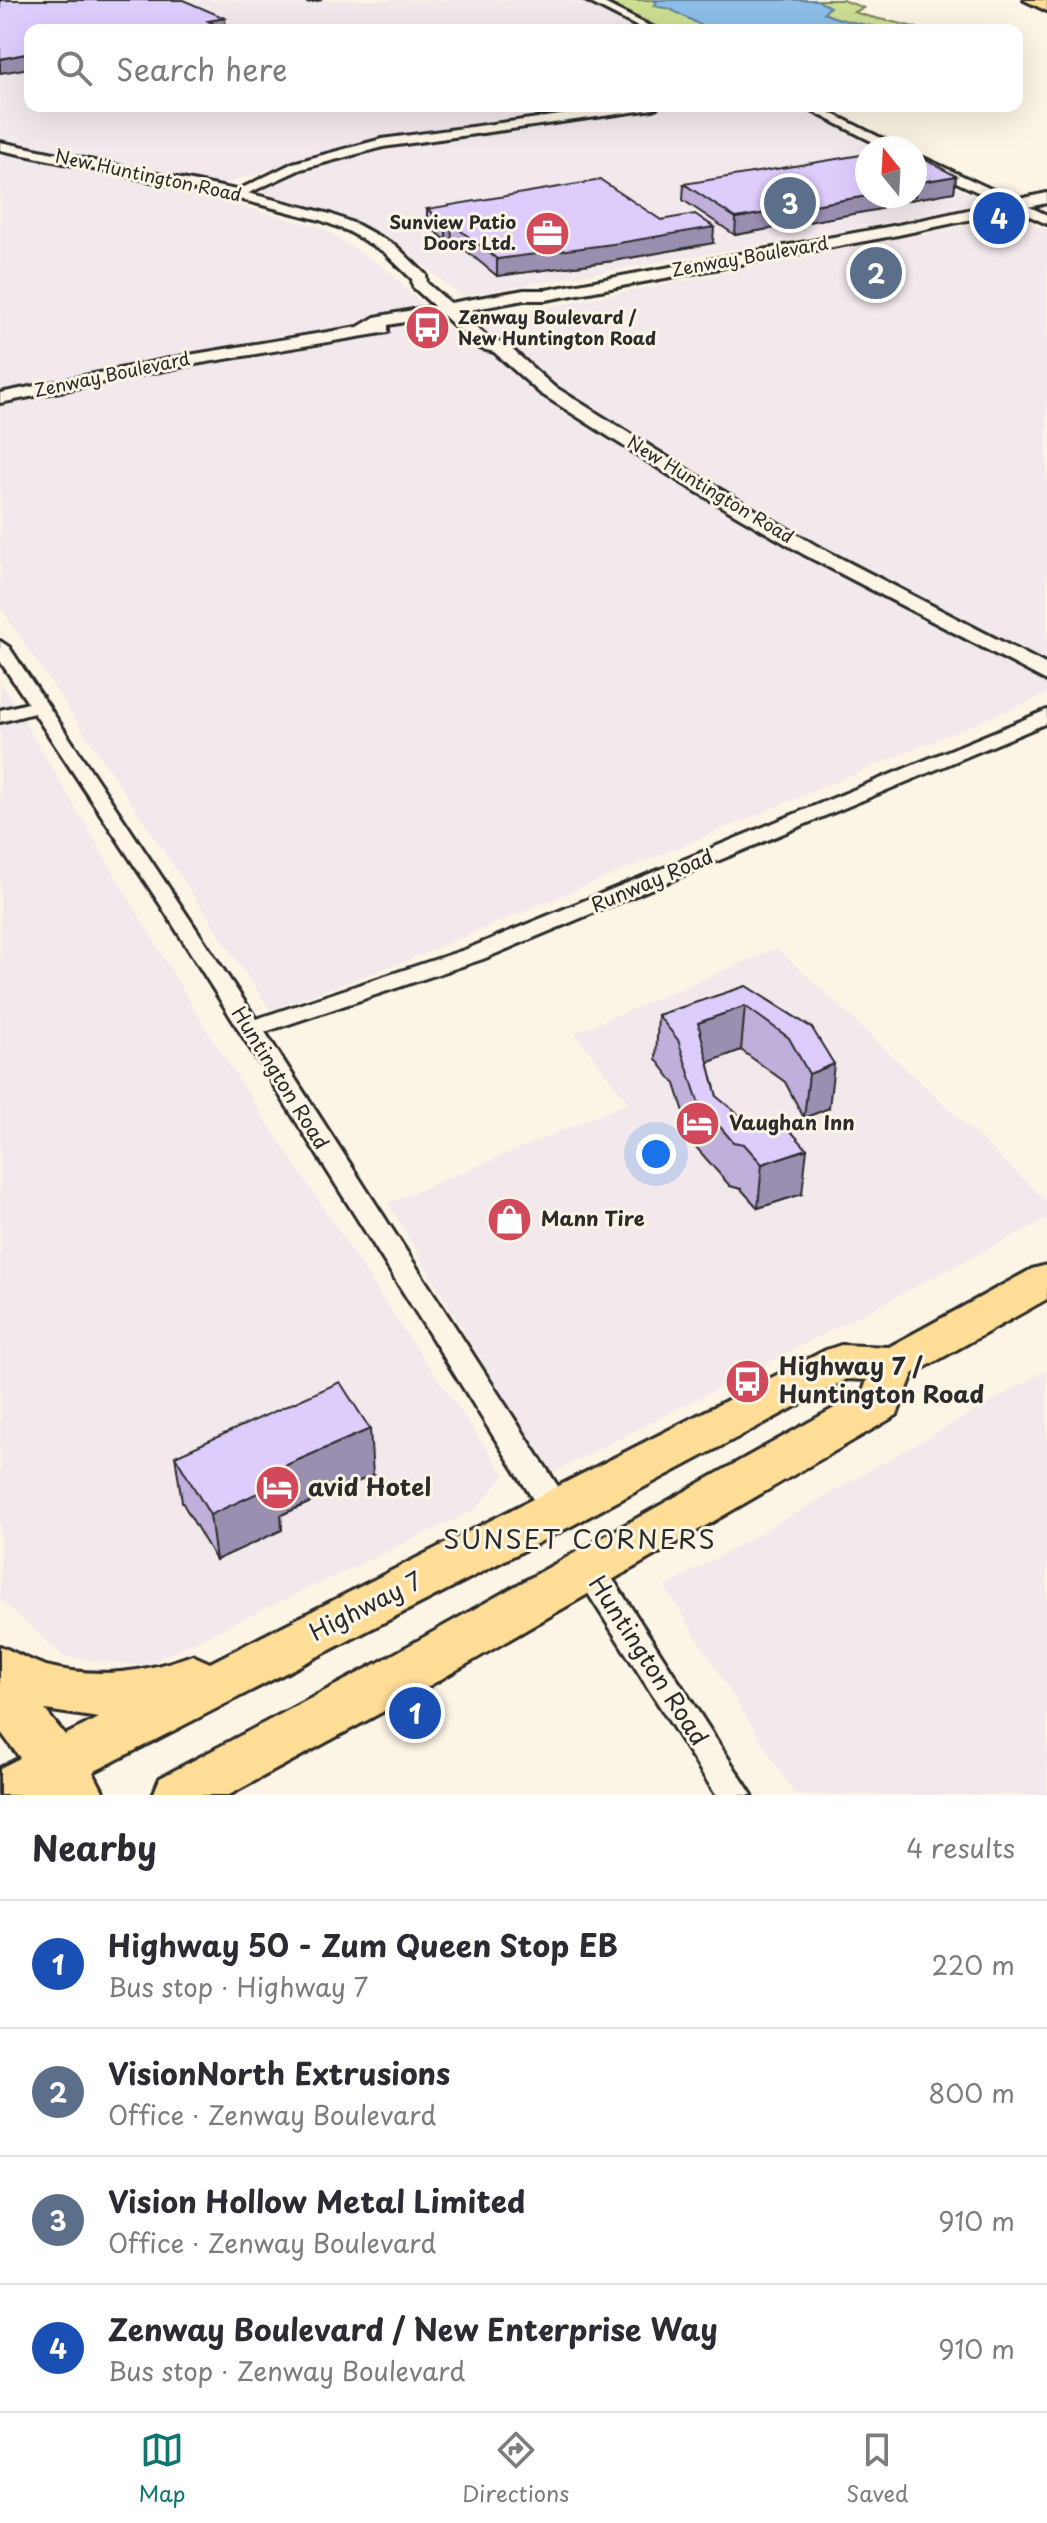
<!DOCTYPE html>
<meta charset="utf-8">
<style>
body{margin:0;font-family:"Playpen Sans",sans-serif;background:#f2f2f3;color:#2b2b33}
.compass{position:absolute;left:855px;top:136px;width:72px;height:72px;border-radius:50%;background:#fff;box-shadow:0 8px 32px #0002;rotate:342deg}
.you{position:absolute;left:656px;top:1154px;width:28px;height:28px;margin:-20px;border:6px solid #fff;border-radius:50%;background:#1a73e8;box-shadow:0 0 0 12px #1a73e833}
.badge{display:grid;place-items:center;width:52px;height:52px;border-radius:50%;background:#0f766e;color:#fff;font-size:26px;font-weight:700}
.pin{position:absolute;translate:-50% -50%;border:4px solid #fff;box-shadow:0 2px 8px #0006}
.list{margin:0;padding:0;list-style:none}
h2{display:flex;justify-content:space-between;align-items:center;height:104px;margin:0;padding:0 32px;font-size:34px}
h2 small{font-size:26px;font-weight:400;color:#7c7c81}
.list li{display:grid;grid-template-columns:52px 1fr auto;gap:24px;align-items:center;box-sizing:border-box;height:128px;padding:0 32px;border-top:2px solid #e1e1e2}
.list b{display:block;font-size:30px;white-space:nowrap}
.list p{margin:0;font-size:26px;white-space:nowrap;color:#7c7c81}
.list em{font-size:26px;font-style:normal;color:#7c7c81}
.icon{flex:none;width:44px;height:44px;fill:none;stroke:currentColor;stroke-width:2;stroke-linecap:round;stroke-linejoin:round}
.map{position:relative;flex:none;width:1047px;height:1795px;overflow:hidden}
.search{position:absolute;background:#fff;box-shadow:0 8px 32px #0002;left:24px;right:24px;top:24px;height:88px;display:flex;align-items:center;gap:20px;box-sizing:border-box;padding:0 28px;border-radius:16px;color:#7c7c81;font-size:30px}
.sheet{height:616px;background:#fff}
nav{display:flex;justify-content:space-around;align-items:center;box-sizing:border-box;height:112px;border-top:2px solid #e1e1e2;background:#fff;font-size:22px;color:#7c7c81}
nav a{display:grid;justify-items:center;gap:4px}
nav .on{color:#0f766e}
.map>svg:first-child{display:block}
.built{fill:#f3e9ec}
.green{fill:#ccde92;stroke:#7c845e;stroke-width:2}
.water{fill:#8cbee8;stroke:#65839c;stroke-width:2}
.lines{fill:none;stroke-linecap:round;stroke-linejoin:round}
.minor-casing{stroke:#2b2b2b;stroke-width:6}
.tertiary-casing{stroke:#2b2b2b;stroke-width:6}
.primary-casing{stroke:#2b2b2b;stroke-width:6}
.motorway-casing{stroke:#2b2b2b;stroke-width:6}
.minor{fill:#fcf5e5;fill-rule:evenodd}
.tertiary{fill:#fcf5e5;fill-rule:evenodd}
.primary{fill:#fedd96;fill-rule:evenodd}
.motorway{fill:#fedd96;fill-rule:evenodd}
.wall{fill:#bfafda;stroke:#2b2b2b;stroke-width:2}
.shaded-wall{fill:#9b8fb1;stroke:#2b2b2b;stroke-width:2}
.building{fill:#deccfd;stroke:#2b2b2b;stroke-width:2}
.labels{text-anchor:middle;stroke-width:6;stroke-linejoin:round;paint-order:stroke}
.far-street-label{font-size:18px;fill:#2b2b2b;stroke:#fcf5e5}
.far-poi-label{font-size:18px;font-weight:bold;fill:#2b2b2b;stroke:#fcf5e5;text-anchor:end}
.street-label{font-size:20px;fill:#2b2b2b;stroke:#fcf5e5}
.poi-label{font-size:20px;font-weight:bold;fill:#2b2b2b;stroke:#fcf5e5;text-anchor:start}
.near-poi-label{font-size:24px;font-weight:bold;fill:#2b2b2b;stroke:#fcf5e5;text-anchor:start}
.near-street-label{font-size:24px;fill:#2b2b2b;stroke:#fcf5e5}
.near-neighbourhood-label{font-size:26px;letter-spacing:2px;fill:#2b2b2b;stroke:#fcf5e5}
</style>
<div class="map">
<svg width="1047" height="1795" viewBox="0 0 1047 1795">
<rect width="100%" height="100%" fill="#fcf5e5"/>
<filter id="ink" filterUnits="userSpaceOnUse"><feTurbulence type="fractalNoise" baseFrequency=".0125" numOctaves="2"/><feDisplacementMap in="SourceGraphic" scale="16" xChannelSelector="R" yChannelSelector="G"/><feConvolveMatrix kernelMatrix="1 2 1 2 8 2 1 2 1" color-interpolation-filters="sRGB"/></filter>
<g filter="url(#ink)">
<path class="built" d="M0,0H582L642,30H30V106H604L376,138L228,183L209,198L321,227L392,273L443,327L1015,216L1047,230V694L408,960L270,1010L0,607Z
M681,106H796L881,148H867V196H915V165L985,202L891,223L461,296L384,235L343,217L261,192L290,175L337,159L384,148Z
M0,680L209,1034L403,1329L505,1475L475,1510L143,1666L64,1657L0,1600Z
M777,948L1047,1201V1219L549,1475L388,1203L628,1103L575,1033Z
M1047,1370V1795H795L665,1587Z"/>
<path class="green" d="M602,0H843L864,8L854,12C879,21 898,21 923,30H664Z"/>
<path class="water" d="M653,0H817L830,7L824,13C843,23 866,23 887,30H710L670,9L654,6L657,2Z"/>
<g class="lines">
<defs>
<path id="minor" d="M585,0H598L657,30H644Z
M628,106H659L653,109L383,147L301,169L240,197L230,194L293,163L382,139Z
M802,106H817L901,148H885Z
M915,154L1047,215V224L915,163Z
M0,641L9,647L256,1019L467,949L1047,710V723L483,959L265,1032L568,1502L572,1511L568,1520L557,1523L546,1520L160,904L34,713L0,722V710L28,703L0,661Z
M588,1554L599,1558L752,1795H716L577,1576L573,1567L577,1558Z"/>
<path id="tertiary" d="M0,142L236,190L330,214L358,225L396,246L426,275L427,283L450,303L524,290H546L898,225L1047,193V203L898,235L546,300H524L459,312L491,340L506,344L552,385L699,477L817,546L1047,665V681L803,554L685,485L540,393L494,352L479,348L443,315L388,325V332L382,333L189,365L0,403V393L189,355L358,327L375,317L434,306L413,287L412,279L384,252L348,231L320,220L235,198L0,150Z"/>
<path id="primary" d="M1047,1265V1299L913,1374L897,1415L410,1697L229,1795H153L160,1778L374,1665L863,1392L867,1380L847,1379L573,1525L93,1772L105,1795H0V1768L20,1758L0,1731V1646C15,1652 30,1661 46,1666C96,1679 144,1673 192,1655L210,1663L826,1350L841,1345L889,1347L1032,1269ZM45,1710L99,1718L65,1735Z"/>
<path id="motorway" d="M1024,0H1047V11Z"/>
</defs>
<use href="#minor" class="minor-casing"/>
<use href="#tertiary" class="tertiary-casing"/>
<use href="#primary" class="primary-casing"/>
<use href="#motorway" class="motorway-casing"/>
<use href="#minor" class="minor"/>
<use href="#tertiary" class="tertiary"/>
<use href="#primary" class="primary"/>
<use href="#motorway" class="motorway"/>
</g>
<path class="wall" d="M956,176L954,192L882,205L881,209L735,235L683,200L684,184Z
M427,209L661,220L713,243L613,261L497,276L452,239L446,240L427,225Z
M746,986L812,1028L829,1108L804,1118L785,1082L741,1050L708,1062L717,1097L802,1194L758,1208L741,1189L730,1186L695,1146L675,1084L656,1059L658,1015Z
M175,1456L373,1475L281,1515L282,1530L216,1560L182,1502Z"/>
<path class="shaded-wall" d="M307,0H322L307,3Z
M225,18L226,30H189L208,21Z
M30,53V68L0,73V59Z
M956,176L954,192L882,205L881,209L735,235L736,218L867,196H915V183Z
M451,223L452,239L446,240V224Z
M714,227L713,243L613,261L497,276V259Z
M745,1006L741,1050L696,1067L698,1023Z
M834,1064L829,1108L804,1118L809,1074Z
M807,1149L802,1194L758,1208L762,1164Z
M370,1429L373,1475L281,1515L282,1530L216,1560L210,1515L270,1472Z"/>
<path class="building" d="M0,0H183L225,18L208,21L216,25L189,30H30V53L0,59Z
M867,154V196L736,218L684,184Z
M915,154L956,176L915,183Z
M601,180L661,220L695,214L714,227L613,244L497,259L451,223L446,224L427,209Z
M746,986L812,1028L834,1064L809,1074L789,1038L745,1006L698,1023L717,1097L744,1119L788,1128L807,1149L762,1164L744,1144L733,1142L698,1101L678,1040L658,1015Z
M340,1382L370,1429L270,1472L277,1484L210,1515L175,1456Z"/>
</g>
<defs>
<symbol id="office-disc" viewBox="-11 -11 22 22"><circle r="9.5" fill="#d1495b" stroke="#fcf5e5"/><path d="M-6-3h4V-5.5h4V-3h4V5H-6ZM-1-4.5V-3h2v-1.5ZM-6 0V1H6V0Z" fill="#fff"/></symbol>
<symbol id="bus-disc" viewBox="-11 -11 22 22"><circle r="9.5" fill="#d1495b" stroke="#fcf5e5"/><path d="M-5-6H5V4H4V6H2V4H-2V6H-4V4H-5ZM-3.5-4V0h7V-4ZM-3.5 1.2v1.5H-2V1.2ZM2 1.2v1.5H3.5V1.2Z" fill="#fff"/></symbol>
<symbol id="hotel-disc" viewBox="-11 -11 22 22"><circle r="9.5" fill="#d1495b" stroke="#fcf5e5"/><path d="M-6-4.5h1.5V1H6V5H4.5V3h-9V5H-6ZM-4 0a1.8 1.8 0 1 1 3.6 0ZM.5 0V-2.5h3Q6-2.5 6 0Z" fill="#fff"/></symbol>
<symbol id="shop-disc" viewBox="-11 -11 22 22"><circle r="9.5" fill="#d1495b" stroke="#fcf5e5"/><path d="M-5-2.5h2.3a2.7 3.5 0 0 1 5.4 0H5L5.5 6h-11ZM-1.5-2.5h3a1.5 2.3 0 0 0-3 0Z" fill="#fff"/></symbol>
</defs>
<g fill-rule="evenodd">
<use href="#office-disc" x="522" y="208" width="51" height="51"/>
<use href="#bus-disc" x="402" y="302" width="51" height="51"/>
<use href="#hotel-disc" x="672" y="1098" width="51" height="51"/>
<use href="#shop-disc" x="484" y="1194" width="51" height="51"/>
<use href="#bus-disc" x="722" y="1356" width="51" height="51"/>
<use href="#hotel-disc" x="252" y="1462" width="51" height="51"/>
</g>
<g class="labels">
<g class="far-street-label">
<text transform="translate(148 176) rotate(12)" y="6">New Huntington Road</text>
<text transform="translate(750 257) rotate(-10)" y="6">Zenway Boulevard</text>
<text transform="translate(112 375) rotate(-12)" y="6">Zenway Boulevard</text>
<text transform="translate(710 490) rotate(31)" y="6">New Huntington Road</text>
</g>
<g class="far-poi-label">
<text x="516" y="229">Sunview Patio<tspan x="516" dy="21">Doors Ltd.</tspan></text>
<text x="458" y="324" text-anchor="start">Zenway Boulevard /<tspan x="458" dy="21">New Huntington Road</tspan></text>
</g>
<g class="street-label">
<text transform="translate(652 881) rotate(-23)" y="7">Runway Road</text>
<text transform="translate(280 1078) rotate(58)" y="7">Huntington Road</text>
</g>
<g class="poi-label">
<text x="729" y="1130">Vaughan Inn</text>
<text x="541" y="1226">Mann Tire</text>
</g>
<g class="near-poi-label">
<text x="779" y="1375">Highway 7 /<tspan x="779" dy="28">Huntington Road</tspan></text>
<text x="308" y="1496">avid Hotel</text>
</g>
<g class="near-street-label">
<text transform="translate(366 1607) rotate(-27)" y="8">Highway 7</text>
<text transform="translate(648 1661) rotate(57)" y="8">Huntington Road</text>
</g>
<g class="near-neighbourhood-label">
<text x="580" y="1549">SUNSET CORNERS</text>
</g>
</g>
</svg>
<svg class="compass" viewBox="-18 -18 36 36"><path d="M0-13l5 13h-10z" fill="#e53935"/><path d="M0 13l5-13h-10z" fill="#7c7c81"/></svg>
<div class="you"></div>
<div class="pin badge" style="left:415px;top:1713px;background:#1a4fb4">1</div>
<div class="pin badge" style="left:876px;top:273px;background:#5c6f8a">2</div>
<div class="pin badge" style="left:790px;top:203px;background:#5c6f8a">3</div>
<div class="pin badge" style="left:999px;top:218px;background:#1a4fb4">4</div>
<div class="search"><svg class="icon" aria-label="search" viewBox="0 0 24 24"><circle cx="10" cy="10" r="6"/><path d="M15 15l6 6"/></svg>Search here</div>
</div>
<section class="sheet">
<h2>Nearby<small>4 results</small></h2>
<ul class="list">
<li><span class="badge" style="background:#1a4fb4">1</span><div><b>Highway 50 - Zum Queen Stop EB</b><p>Bus stop · Highway 7</p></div><em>220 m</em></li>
<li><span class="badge" style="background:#5c6f8a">2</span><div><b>VisionNorth Extrusions</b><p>Office · Zenway Boulevard</p></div><em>800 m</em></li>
<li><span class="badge" style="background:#5c6f8a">3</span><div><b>Vision Hollow Metal Limited</b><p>Office · Zenway Boulevard</p></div><em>910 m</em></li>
<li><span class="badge" style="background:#1a4fb4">4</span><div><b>Zenway Boulevard / New Enterprise Way</b><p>Bus stop · Zenway Boulevard</p></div><em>910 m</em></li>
</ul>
</section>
<nav>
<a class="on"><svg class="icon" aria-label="map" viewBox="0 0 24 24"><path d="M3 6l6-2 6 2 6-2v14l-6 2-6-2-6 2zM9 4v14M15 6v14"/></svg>Map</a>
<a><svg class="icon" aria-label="directions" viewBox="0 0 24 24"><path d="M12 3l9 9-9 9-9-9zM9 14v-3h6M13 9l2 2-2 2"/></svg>Directions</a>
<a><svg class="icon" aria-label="saved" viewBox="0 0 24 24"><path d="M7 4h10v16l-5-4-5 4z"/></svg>Saved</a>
</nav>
